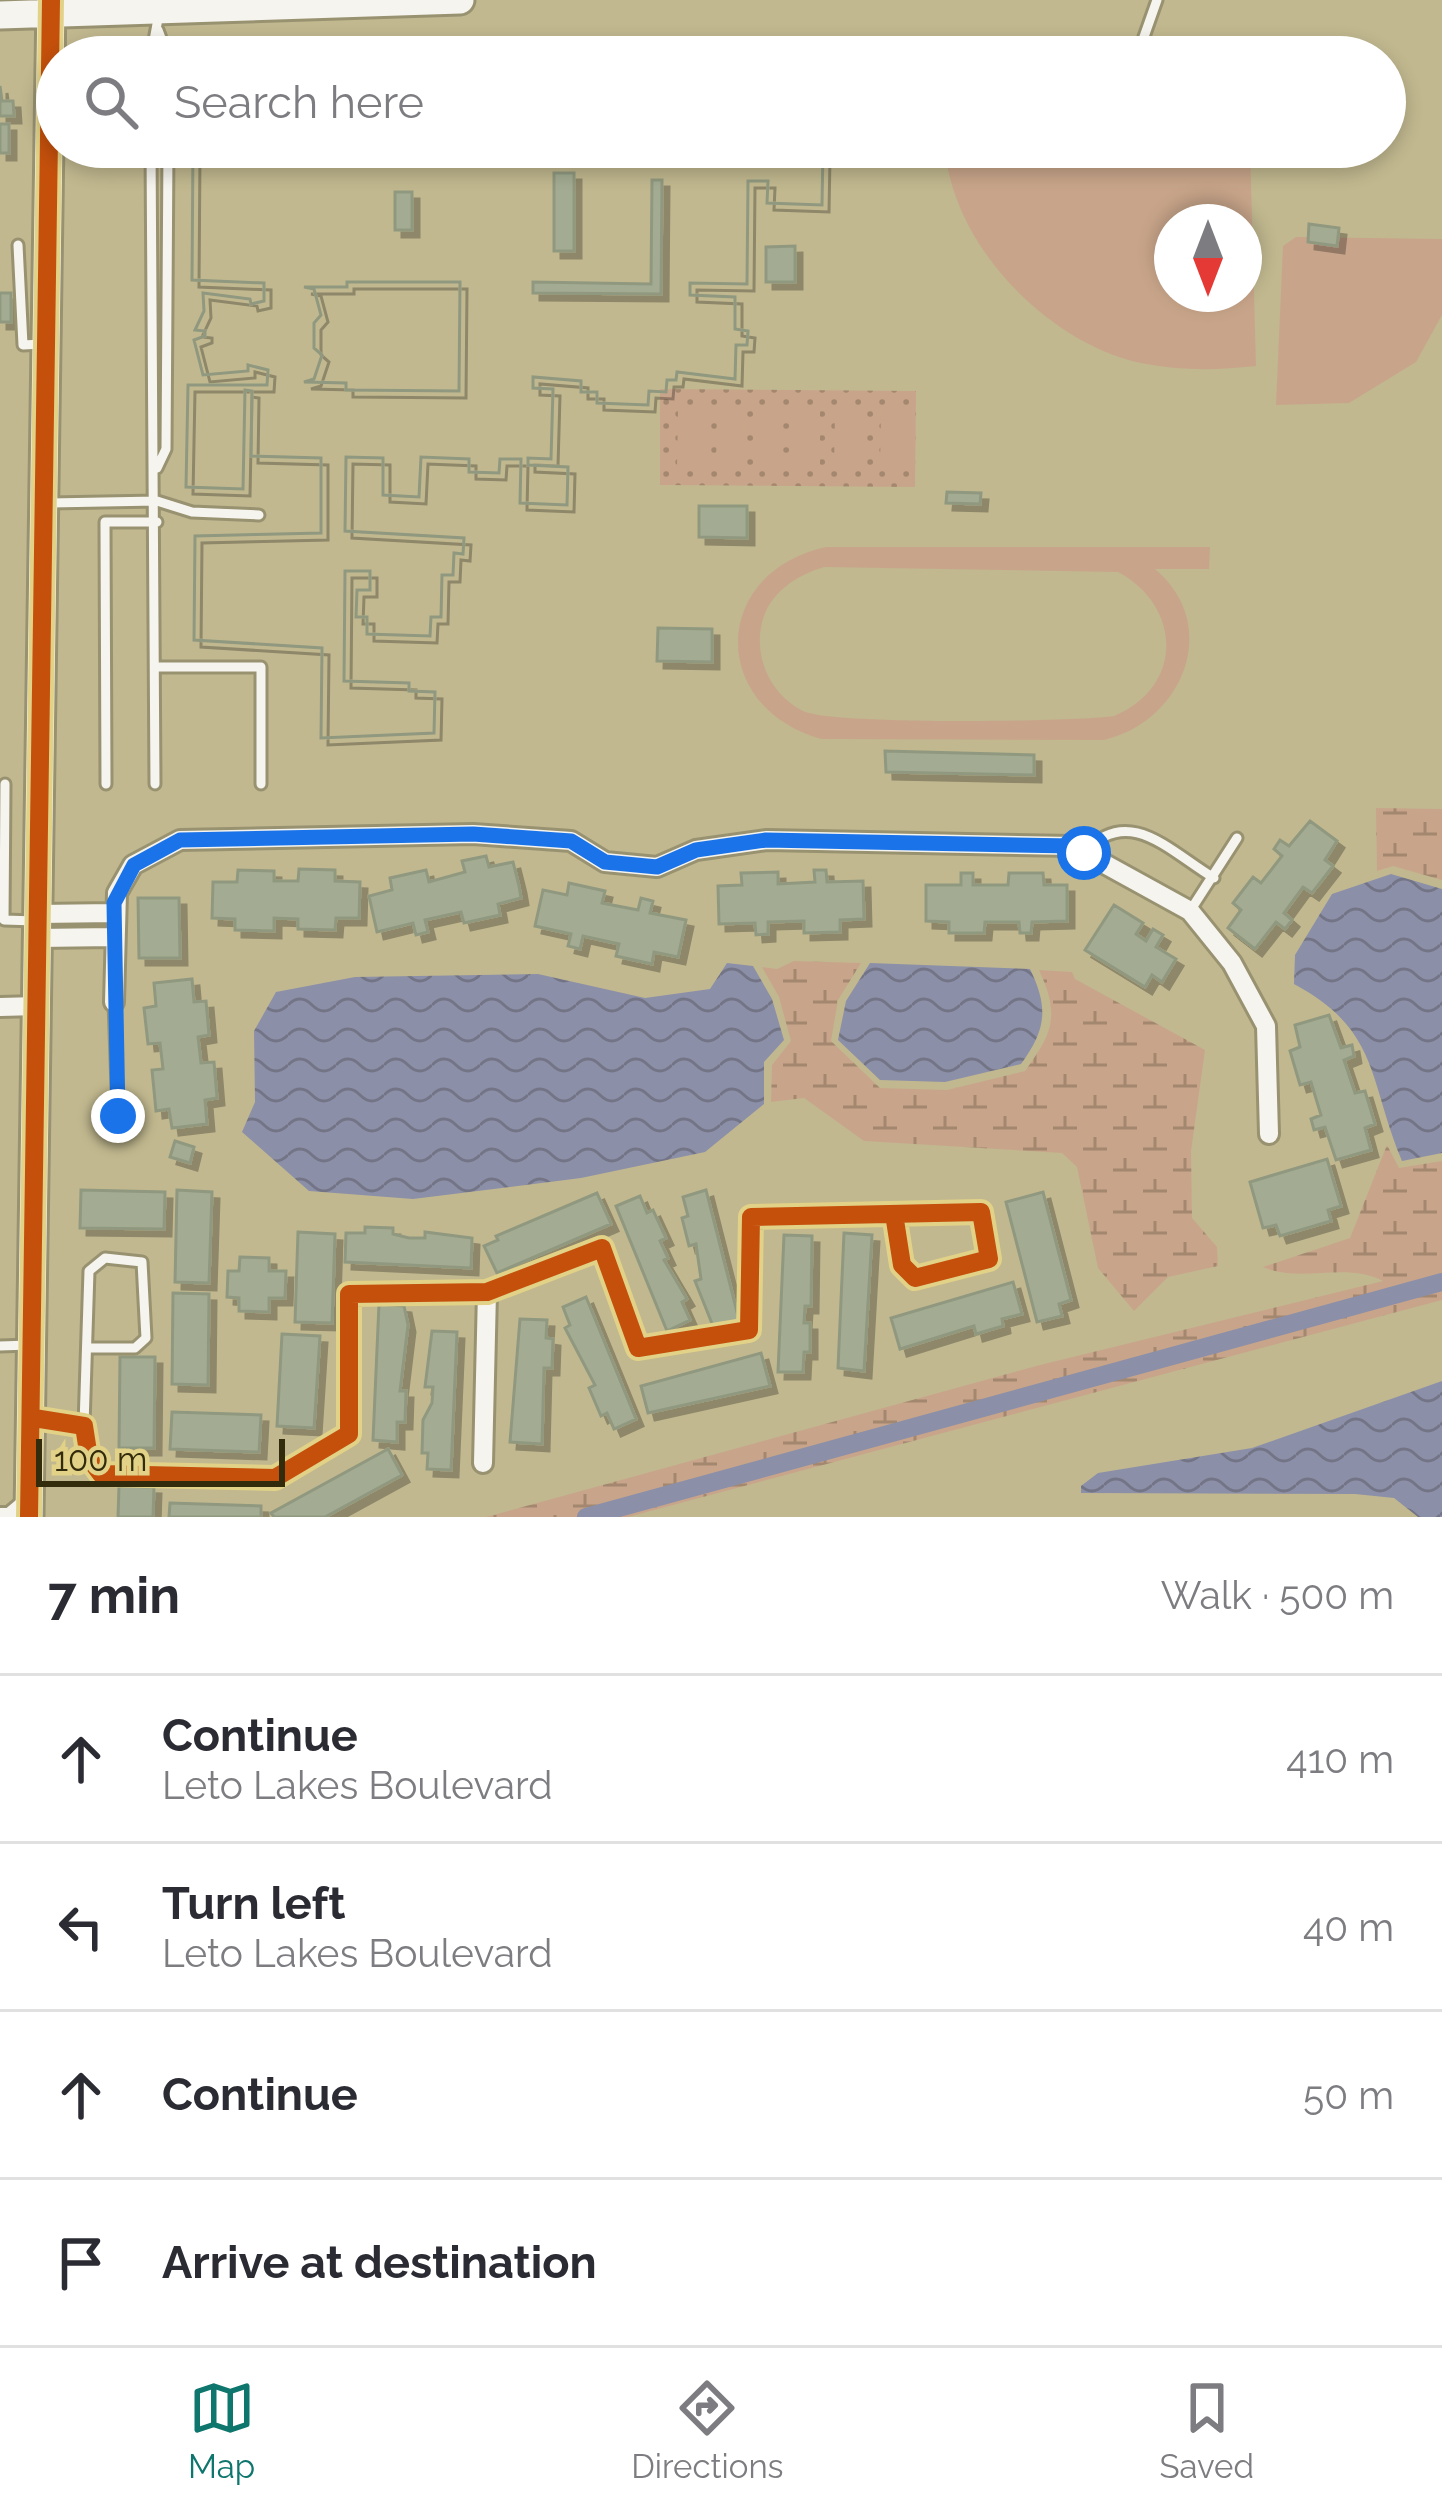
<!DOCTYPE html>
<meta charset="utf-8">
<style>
body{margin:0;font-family:Raleway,sans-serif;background:#f7f7f7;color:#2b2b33}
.compass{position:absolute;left:1154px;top:204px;width:108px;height:108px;border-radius:50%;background:#fff;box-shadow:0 6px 18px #0003;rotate:180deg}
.scale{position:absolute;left:36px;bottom:30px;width:249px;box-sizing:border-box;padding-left:12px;border:6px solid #322b0c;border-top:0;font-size:33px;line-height:42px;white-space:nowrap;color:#322b0c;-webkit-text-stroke:9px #e2d287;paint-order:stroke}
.stop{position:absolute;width:36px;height:36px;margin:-27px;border:9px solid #1a73e8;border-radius:50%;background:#fff}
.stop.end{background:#1a73e8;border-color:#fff;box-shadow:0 3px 12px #0008}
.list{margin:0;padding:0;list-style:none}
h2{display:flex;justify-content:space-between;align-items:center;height:156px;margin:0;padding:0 48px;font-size:51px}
h2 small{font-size:39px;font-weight:400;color:#7c7c81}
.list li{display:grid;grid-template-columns:78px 1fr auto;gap:36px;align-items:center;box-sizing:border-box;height:168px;padding:0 48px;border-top:3px solid #e1e1e2}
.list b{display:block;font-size:45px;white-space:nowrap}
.list p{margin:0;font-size:39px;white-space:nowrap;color:#7c7c81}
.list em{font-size:39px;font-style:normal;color:#7c7c81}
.icon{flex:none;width:66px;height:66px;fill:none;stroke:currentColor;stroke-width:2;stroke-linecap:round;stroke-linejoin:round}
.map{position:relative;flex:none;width:1442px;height:1517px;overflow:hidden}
.search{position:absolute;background:#fff;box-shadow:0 6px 18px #0003;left:36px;right:36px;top:36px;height:132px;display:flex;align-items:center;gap:30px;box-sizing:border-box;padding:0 42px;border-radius:66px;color:#7c7c81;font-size:45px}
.sheet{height:828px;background:#fff}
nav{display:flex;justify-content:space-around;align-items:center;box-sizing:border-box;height:168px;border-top:3px solid #e1e1e2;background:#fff;font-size:33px;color:#7c7c81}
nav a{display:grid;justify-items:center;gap:6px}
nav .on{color:#0f766e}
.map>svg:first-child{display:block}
.grass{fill:url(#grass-dots)}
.wetland{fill:url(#wetland-marsh)}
.pitch{fill:#c8a58a;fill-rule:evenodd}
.water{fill:url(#water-waves)}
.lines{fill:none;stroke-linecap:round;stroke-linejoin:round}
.canal{stroke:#8c8fa8;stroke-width:18}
.building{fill:#a3ac92;stroke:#90997f;stroke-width:3;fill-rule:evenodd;filter:url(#shadow)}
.lane-casing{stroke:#989271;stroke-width:15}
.street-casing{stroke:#989271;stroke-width:24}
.secondary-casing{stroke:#989271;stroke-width:33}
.lane{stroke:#f6f4ee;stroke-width:9}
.street{stroke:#f6f4ee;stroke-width:18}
.secondary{stroke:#f6f4ee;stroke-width:27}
.cycleway-casing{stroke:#e2d287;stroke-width:26}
.cycleway{stroke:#c4500c;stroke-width:18}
.route{stroke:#1a73e8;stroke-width:15}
</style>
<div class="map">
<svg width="1442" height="1517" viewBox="0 0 1442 1517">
<defs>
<pattern id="grass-dots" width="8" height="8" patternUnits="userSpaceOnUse" patternTransform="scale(3)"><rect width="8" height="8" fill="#c8a58a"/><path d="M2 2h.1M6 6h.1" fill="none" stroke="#a3876f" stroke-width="1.8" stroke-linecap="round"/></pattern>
<pattern id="wetland-marsh" width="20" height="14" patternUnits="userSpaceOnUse" patternTransform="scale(3)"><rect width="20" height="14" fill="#c8a58a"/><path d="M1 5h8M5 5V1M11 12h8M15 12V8" fill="none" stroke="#a3876f"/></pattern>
<pattern id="water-waves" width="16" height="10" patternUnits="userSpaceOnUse" patternTransform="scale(3)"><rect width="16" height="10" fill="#8c8fa8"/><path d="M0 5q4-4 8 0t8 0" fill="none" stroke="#737587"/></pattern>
<filter id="shadow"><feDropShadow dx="7" dy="7" stdDeviation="0" flood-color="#0004"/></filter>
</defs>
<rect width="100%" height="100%" fill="#c1b88f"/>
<path class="grass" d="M660,389L916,391L915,487L660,485Z"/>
<path class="wetland" d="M1376,808L1442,809V880L1393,866L1377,871Z
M794,961L861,963L838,1000L831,1041L880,1088L947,1090L1025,1071C1053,1033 1060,1015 1039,970L1072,972L1075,979L1205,1050L1191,1151L1192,1218L1217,1247L1218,1266L1168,1277L1134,1311L1098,1268L1077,1167L1062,1153L864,1141L804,1098L771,1102L772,1065L791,1041L779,997L762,967L777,969Z
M1387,1145L1399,1168L1442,1161V1300L628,1517H486L1040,1365L1383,1281C1345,1261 1302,1284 1263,1267L1350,1238Z"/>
<path class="pitch" d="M945,147H1250L1256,366C1219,370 1183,371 1146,364C1050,346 952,246 945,147ZM1172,222H1244V294H1172Z
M1296,237L1442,239V315L1416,362L1349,403L1276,405L1283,246Z
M678,409H706V468H677Z
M717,409H745L744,468H716Z
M753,409H782L781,468H753Z
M792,409H820V468H791Z
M835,409H863L862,468H834Z
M881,409H909V468H880Z
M826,547H1210L1209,569H1155C1223,626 1182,722 1104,740L821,739C708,707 711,572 826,547ZM824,567L1118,572C1182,606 1184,687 1114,716C1073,722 831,725 803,711C772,695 755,661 761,627C767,594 795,576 824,567Z"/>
<path class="water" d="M1391,874L1442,889V1153L1402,1161C1368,1080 1380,1030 1294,984L1295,955L1332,894Z
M727,963L753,966L772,999L784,1040L764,1062V1104L705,1152L581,1178L413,1199L309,1191L242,1132L255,1102L254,1031L276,992L355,977L538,974L645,998L710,989Z
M870,963L1030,969C1049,1008 1046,1030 1021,1064L945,1082L880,1080L838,1040L846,1001Z
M1442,1381V1517H1418L1394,1498L1355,1494L1081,1493V1486L1098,1473L1252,1448Z"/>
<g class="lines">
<path class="canal" d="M586,1517L1442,1282"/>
</g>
<path class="building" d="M0,86L2,101H13L14,116H0Z
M0,124H9V153H0Z
M193,147L823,151L822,205L767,203L768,181H748L747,284L690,283V295L735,297V329L748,331L747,345H736L735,379L677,372L676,380H667L666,392L649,391L648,405L597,403V392H581V381L533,377V388L553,389L551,459L528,458V465L568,467L567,505L520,503L521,459H500L499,473L469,472V459L421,457L419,497L383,495V458L346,457L345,531L464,538L463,554L454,553L453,575H442L441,617H431L430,636L367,634V617H356L357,590H370V571H345L344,681L409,683V691L435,692L434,733L321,738L322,648L194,640L195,536L321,533V458L251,456L252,391L245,390L243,489L186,487L188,385H267L268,370L248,365V371L203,375L194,340L205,336V331L195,330L204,311L203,293L250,299L251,304L264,301V283L192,280ZM554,173H574V251H554ZM652,180H662L661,294L533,293V282L651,284ZM395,192H412V230H395ZM347,282H460L459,391L346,390V383L304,382L314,379L322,355L314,348V323L321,315L314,289L304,287H347Z
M193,147L823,151L822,205L767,203L768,181H748L747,284L690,283V295L735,297V329L748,331L747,345H736L735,379L677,372L676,380H667L666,392L649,391L648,405L597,403V392H581V381L533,377V388L553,389L551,459L528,458V465L568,467L567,505L520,503L521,459H500L499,473L469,472V459L421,457L419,497L383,495V458L346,457L345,531L464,538L463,554L454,553L453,575H442L441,617H431L430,636L367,634V617H356L357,590H370V571H345L344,681L409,683V691L435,692L434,733L321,738L322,648L194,640L195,536L321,533V458L251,456L252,391L245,390L243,489L186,487L188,385H267L268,370L248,365V371L203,375L194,340L205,336V331L195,330L204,311L203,293L250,299L251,304L264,301V283L192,280ZM347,282H460L459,391L346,390V383L304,382L314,379L322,355L314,348V323L321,315L314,289L304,287H347Z
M1309,224L1339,228L1337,246L1308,242Z
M795,246V282H766V247Z
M0,293H11V322H0Z
M947,492L981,493L980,504L946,503Z
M699,506H747V538L699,537Z
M658,628L712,629V662L657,661Z
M885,751L1034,755V775L886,772Z
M1310,821L1337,841L1325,860L1333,866L1312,893L1303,887L1284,913L1292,920L1285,929L1276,922L1255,949L1228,928L1241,910L1233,903L1253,877L1261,883L1282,856L1274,849L1280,840L1289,846Z
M486,856L489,867L513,862L519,886L521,898L498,904L500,915L464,923L461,912L425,920L428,932L416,935L413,923L377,932L369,896L392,890L390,878L426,870L429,882L465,872L462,861Z
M299,869L335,870V881L360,882L359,918H336L335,930L298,929V919L274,918V931L235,930V919L212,918L213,882H237L238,870L274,871V881H298Z
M814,870H826L827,882L863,881L864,919L840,920V932L804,933V921L768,922V934L756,935L755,923L719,924L718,886L742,885L741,873L778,872V884L815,882Z
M961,873H973V885H1008L1009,873H1043L1044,885H1067V921L1032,922L1031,933H1020L1019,922H985L984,933H949V922L926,921V885H961Z
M569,883L605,891L602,903L638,910L641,898L653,901L650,913L686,920L678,957L654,952L652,964L616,956L619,944L583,936L580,949L568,946L571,934L535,926L543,890L567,895Z
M138,898H179L180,958H139Z
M1114,905L1143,923L1136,934L1146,941L1153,929L1163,935L1156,947L1176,959L1162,982L1152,975L1145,987L1085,950Z
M192,979L194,1002L206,1001L209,1035L198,1037L201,1063L214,1062L217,1098L205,1100L207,1124L172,1128L169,1109L156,1111L152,1070L163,1069L160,1043L148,1044L144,1008L156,1006L154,983Z
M1329,1015L1341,1048L1352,1045L1354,1056L1344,1060L1355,1093L1365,1091L1375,1124L1365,1128L1371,1150L1336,1160L1325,1127L1314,1130L1311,1119L1321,1115L1311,1082L1300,1085L1290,1051L1300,1047L1295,1025Z
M175,1141L194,1147L190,1163L170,1157Z
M1327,1159L1341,1206L1328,1210L1331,1221L1280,1236L1276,1225L1263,1228L1250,1182Z
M81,1190L165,1192L164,1229L80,1228Z
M177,1190L212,1192L209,1283L175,1282Z
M706,1190L740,1324L715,1331L695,1281L701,1279L696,1244L689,1246L682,1218L688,1216L683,1197Z
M1043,1192L1071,1300L1059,1304L1062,1316L1037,1322L1006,1202Z
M597,1193L611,1224L497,1273L484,1246L498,1240L496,1236Z
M640,1196L647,1213L653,1210L666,1238L660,1241L668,1258L664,1260L687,1299L682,1302L690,1320L667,1331L616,1206Z
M365,1227L393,1228V1234L409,1238H425V1232L472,1238L471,1268L345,1262L346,1233H365Z
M298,1232L335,1234L332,1323L295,1322Z
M844,1233L872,1235L864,1371L838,1368Z
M784,1235L812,1236L811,1306H805L804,1323H810V1352H804L803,1372H778Z
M240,1257L269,1258V1271H286L285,1298H269V1312L239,1311V1298L227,1297L228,1271H239Z
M1013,1282L1022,1314L1002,1319L1003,1326L976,1334L974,1326L900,1349L891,1318Z
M173,1293L209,1294L208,1385L172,1384Z
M586,1297L636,1419L614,1429L607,1413L601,1416L589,1388L595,1385L565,1328L570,1325L563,1307Z
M379,1304L404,1306L408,1325L400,1391H406L405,1422H397V1442L373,1440Z
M520,1319L547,1320L546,1338L553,1339L552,1368H544L542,1444L510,1442Z
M432,1331L457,1332L451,1470L427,1469L428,1453H422L423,1420L432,1403L433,1387H425Z
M282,1334L320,1336L314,1428L277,1426Z
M761,1353L770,1386L648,1413L641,1386Z
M120,1357H155L154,1448H119Z
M172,1412L261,1415L259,1452L170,1449Z
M388,1449L402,1475L325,1517H274L271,1513Z
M119,1486L154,1487L153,1517H118Z
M170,1503L261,1506V1517H169Z"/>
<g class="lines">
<defs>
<path id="lane" d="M158,30L168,57
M919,54L1139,51L1157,0
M151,57L159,13
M151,147L155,784
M18,245L23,345L42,344
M157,468L166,449L168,147
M50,503L157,501L192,512L259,515
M156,667H261V784
M5,784L4,920L36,921
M106,784L105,522H157
M1085,851C1130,805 1169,851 1214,878
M1190,911L1237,838
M114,1002L118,1116
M0,1346L29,1345
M84,1425L89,1271L105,1258L142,1262L146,1338L135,1348H88"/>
<path id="street" d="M39,914L113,913
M38,938L113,937
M114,1002L117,893L133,865L180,840L473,834L571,841L605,862L657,867L696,850L767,840L1072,846L1190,911L1232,963L1266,1026L1269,1134
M0,1007L37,1006
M34,1418L84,1426L89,1458L101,1474L275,1478L349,1434V1294L487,1292L602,1248L638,1348L749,1330L751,1217L981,1212L989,1259L915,1278L902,1265L894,1214
M483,1463L487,1292
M0,1517H10L29,1501"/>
<path id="secondary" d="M0,15L460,0
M29,1517L51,0"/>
</defs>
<use href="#lane" class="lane-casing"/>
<use href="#street" class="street-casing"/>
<use href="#secondary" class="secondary-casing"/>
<use href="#lane" class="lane"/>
<use href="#street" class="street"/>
<use href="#secondary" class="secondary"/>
<defs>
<path id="cycleway" d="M34,1418L84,1426L89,1458L101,1474L275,1478L349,1434V1294L487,1292L602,1248L638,1348L749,1330L751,1217L981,1212L989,1259L915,1278L902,1265L894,1214
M29,1517L51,0"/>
</defs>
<use href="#cycleway" class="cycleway-casing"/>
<use href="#cycleway" class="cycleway"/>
</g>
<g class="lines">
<path class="route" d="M118,1116L114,903L134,865L180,840L473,834L571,841L605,862L657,867L696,850L766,840L1072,846L1084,853"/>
</g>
</svg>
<svg class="compass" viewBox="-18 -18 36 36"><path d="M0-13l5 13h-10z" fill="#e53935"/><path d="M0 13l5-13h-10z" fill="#7c7c81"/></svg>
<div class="scale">100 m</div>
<div class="stop" style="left:1084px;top:853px"></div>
<div class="stop end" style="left:118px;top:1116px"></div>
<div class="search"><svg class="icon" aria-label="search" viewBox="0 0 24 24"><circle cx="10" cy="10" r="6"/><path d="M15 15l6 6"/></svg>Search here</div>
</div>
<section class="sheet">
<h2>7 min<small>Walk · 500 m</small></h2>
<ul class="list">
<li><svg class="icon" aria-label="ahead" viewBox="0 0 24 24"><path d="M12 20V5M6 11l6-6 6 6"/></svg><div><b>Continue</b><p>Leto Lakes Boulevard</p></div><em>410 m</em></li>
<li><svg class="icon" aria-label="left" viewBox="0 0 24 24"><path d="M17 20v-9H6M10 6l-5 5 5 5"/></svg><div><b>Turn left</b><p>Leto Lakes Boulevard</p></div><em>40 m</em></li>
<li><svg class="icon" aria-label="ahead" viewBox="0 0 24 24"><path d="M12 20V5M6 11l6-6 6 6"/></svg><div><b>Continue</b></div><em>50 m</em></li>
<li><svg class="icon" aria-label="arrive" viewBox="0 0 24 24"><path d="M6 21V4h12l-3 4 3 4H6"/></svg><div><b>Arrive at destination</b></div></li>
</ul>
</section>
<nav>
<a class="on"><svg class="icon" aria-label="map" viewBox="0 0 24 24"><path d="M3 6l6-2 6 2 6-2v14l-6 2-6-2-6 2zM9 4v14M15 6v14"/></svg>Map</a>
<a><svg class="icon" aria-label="directions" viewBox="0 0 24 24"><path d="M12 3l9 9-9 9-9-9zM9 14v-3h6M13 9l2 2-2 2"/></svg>Directions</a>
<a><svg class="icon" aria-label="saved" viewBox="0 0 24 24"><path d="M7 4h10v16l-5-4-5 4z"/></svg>Saved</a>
</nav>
